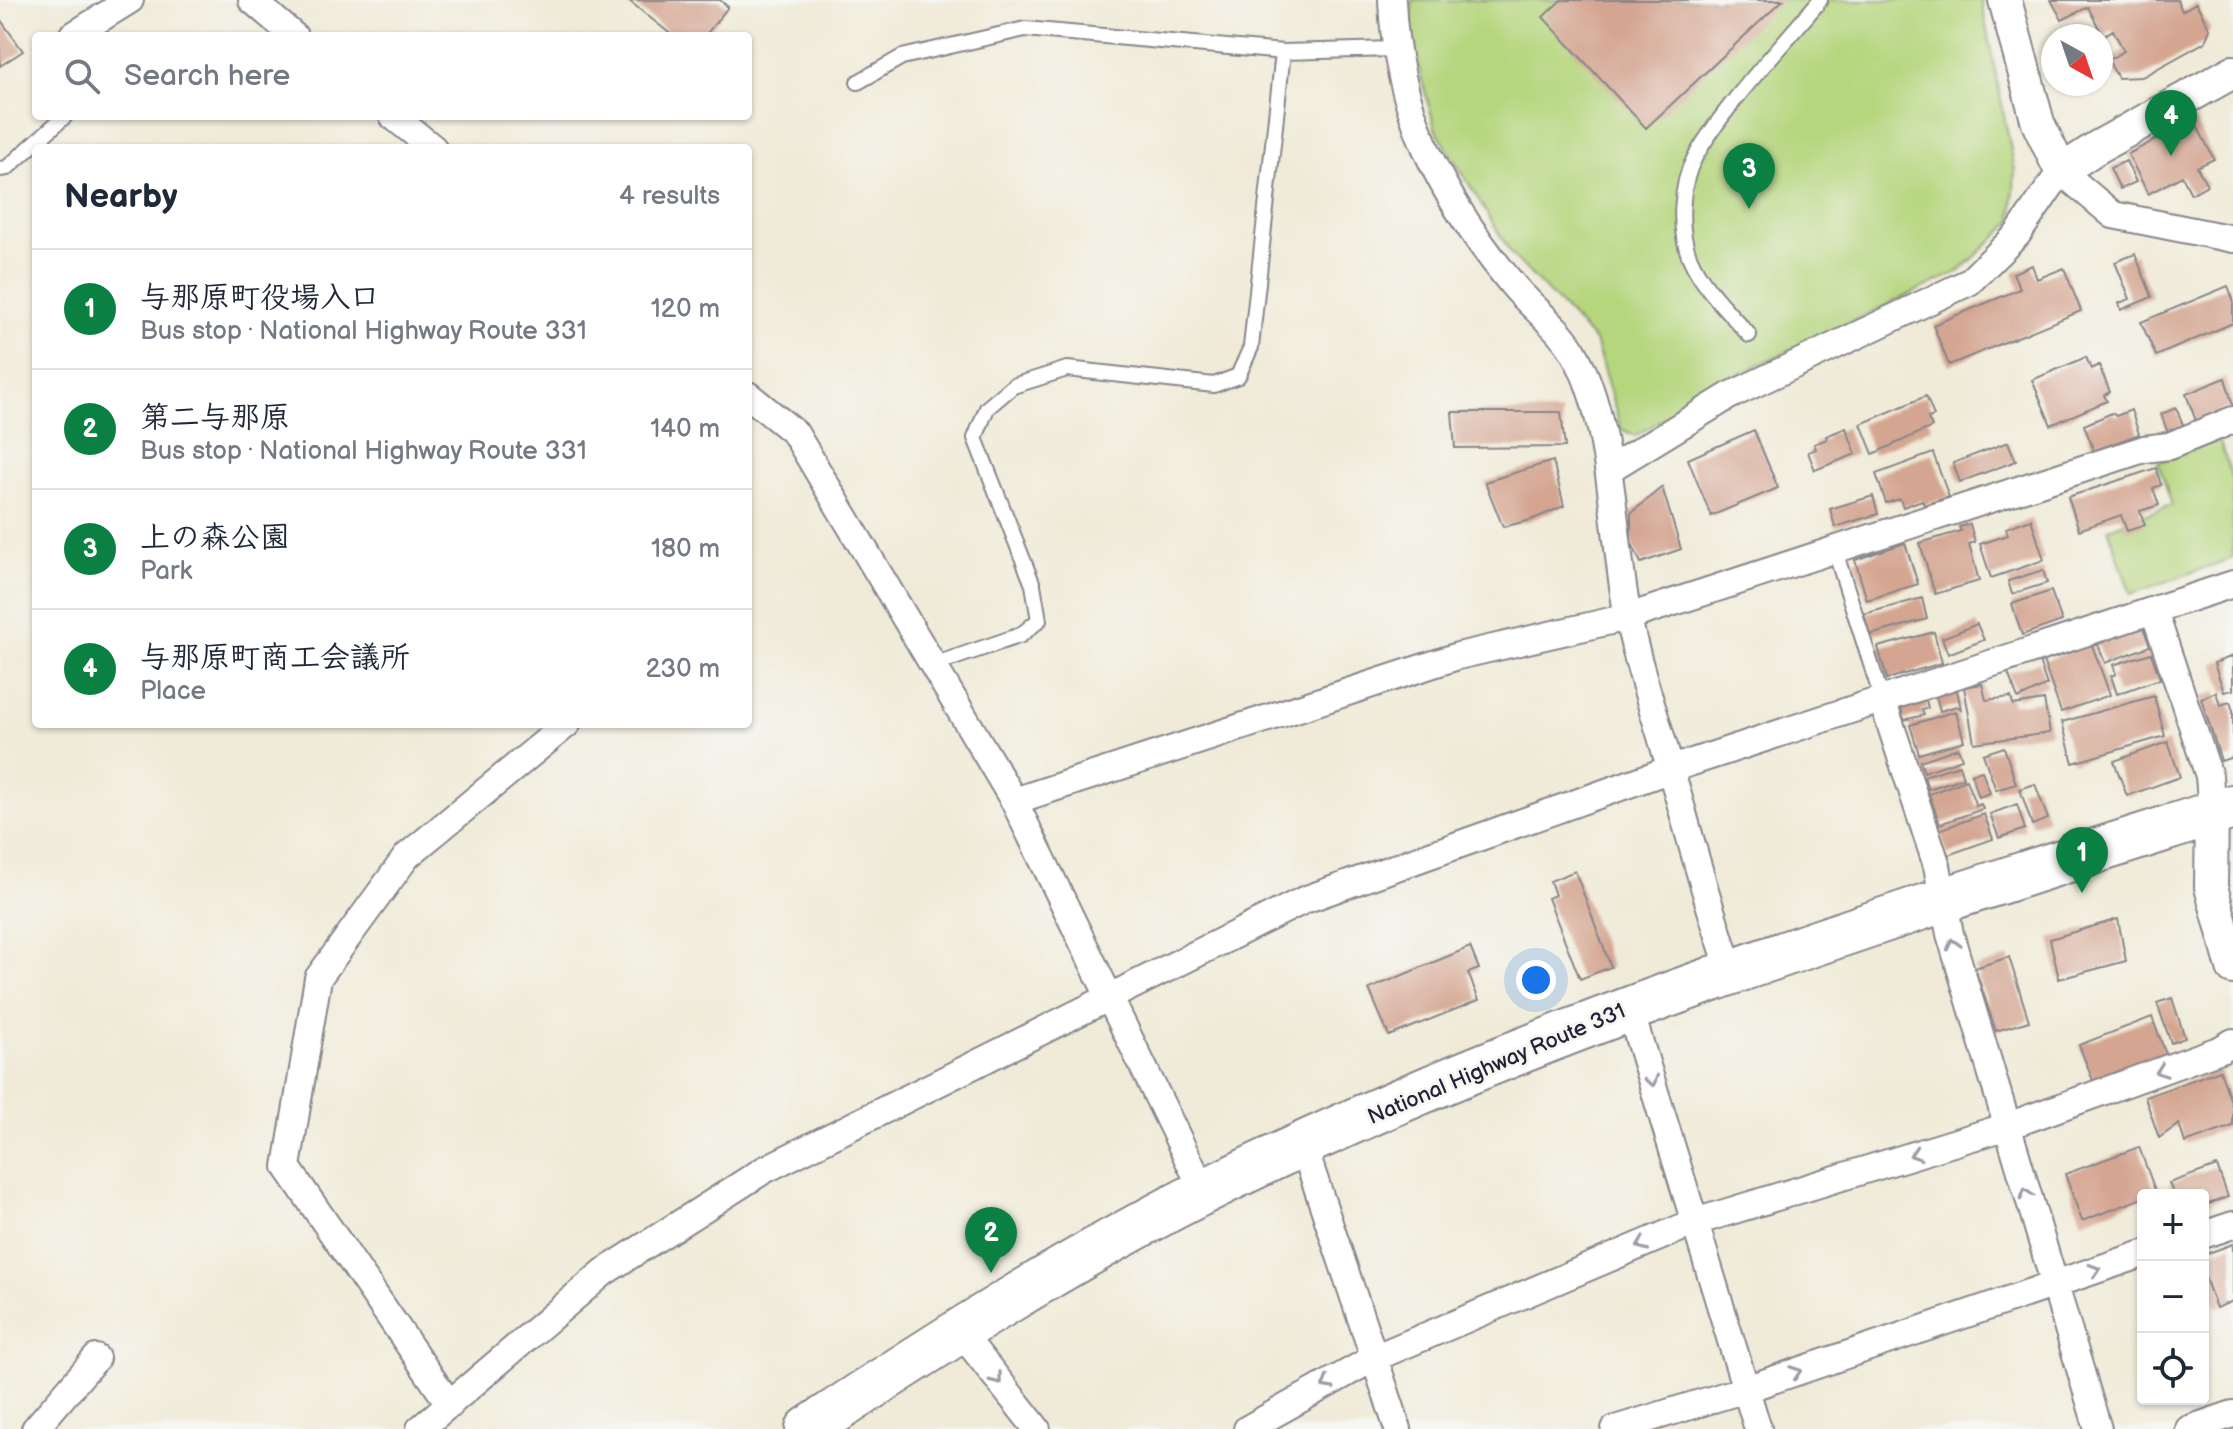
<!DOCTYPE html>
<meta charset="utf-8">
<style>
body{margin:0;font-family:"Balsamiq Sans","Klee One",sans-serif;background:#f6f6f7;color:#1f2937}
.controls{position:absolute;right:24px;bottom:24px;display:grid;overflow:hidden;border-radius:8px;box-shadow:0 2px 6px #0004}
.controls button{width:72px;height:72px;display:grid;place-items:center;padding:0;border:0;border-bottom:2px solid #e0e1e3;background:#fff;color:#1f2937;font:40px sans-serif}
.compass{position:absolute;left:2041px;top:24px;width:72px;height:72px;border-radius:50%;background:#fff;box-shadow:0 2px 6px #0004;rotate:140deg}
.you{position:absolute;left:1536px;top:980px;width:28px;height:28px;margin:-20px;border:6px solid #fff;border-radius:50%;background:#1a73e8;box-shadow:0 0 0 12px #1a73e833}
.badge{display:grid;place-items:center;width:52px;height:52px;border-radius:50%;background:#0b8043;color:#fff;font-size:26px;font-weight:700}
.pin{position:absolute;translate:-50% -66px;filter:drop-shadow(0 2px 4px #0008)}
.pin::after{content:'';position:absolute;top:42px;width:28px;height:24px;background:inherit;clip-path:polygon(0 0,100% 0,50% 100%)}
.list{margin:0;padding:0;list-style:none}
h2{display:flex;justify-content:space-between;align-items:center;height:104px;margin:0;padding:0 32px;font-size:34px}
h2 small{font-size:26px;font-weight:400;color:#747a83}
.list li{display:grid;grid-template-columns:52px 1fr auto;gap:24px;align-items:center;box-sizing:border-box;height:120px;padding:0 32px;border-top:2px solid #e0e1e3}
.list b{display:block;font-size:30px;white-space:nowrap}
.list p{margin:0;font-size:26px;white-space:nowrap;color:#747a83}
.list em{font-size:26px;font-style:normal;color:#747a83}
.icon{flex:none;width:44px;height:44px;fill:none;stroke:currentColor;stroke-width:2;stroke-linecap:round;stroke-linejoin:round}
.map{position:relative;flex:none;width:2233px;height:1429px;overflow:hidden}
.search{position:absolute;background:#fff;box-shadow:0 2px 6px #0004;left:32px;top:32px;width:720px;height:88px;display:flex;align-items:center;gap:20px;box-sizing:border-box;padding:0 28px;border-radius:8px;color:#747a83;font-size:30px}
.panel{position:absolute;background:#fff;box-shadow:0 2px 6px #0004;left:32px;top:144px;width:720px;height:584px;border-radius:8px}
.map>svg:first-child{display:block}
.green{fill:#b6d67e;stroke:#6c7c5c;stroke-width:2}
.building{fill:#d4a591}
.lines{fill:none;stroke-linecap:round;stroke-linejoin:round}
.service-casing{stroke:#89868a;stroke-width:18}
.minor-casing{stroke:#89868a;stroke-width:30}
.tertiary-casing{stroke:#89868a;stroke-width:36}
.trunk-casing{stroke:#89868a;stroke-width:48}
.service{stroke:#fff;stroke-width:14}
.minor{stroke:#fff;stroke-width:26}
.tertiary{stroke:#fff;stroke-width:32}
.trunk{stroke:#fff;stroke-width:44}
.oneway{stroke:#9c9ca7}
.labels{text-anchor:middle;stroke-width:6;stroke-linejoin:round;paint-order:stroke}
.street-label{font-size:22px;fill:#22223b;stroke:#f6f6f2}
</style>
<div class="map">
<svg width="2233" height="1429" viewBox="0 0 2233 1429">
<rect width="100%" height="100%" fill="#f6f6f2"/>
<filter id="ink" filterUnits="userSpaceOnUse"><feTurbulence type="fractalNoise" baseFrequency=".0125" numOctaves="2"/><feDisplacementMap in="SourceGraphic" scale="16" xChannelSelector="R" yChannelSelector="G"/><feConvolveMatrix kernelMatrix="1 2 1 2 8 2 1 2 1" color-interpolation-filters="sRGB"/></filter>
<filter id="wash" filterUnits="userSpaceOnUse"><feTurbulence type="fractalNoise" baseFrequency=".006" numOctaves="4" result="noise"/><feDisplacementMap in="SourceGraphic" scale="32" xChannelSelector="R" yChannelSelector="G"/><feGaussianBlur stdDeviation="1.8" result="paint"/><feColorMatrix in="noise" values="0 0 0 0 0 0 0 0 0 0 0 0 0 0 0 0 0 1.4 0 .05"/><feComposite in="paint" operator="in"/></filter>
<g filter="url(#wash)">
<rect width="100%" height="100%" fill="#f0ebd8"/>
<path class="green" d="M1412,0H1981L2015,170L2012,222L1960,271L1711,387L1636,436L1621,429L1595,341L1512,255L1435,128L1412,43Z
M2219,440L2233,480V558L2131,594L2108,528L2172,505L2158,462Z"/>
<g id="blocks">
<path class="building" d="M628,0H720L728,7L705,36H673Z
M1561,0H1783L1646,128L1543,17Z
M2051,0H2177L2182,11L2196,3L2210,29L2205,42L2142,77L2118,78L2108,60L2124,51L2113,30L2103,36L2088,7L2062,20Z
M0,19L23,51L0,66Z
M2194,120L2214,159L2197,167L2207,185L2191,194L2182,176L2148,194L2128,154Z
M2126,161L2136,182L2120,189L2110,168Z
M2135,254L2152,297L2121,310L2119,303L2130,299L2115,262Z
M2032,265L2037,279L2064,268L2081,311L1949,365L1933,325L2020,289L2013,273Z
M2228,286L2233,299V323L2156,356L2141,322Z
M2086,357L2091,369L2099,365L2110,392L2104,395L2107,401L2051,425L2032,380Z
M2225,378L2233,406L2196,421L2186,394Z
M1926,396L1934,416L1928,418L1932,427L1873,454L1861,424Z
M2176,408L2184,427L2168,433L2161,414Z
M2131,410L2139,434L2094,451L2084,425L2112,413L2116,416Z
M1452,412H1561L1565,447L1455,448Z
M1846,428L1856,454L1815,470L1808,452L1816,449L1814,444L1827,439L1826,436Z
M1754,430L1778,488L1711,516L1688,459Z
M2008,442L2016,461L1960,482L1953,463Z
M1933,453L1949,497L1924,505L1922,500L1903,507L1900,499L1886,503L1876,474Z
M1553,461L1564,506L1531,520L1503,527L1485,482Z
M2156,468L2161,485L2153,488L2159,505L2140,511L2145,525L2127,531L2121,515L2079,530L2068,497Z
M1662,487L1681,549L1641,563L1631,542V513Z
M1873,496L1878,514L1835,527L1830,509Z
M2031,519L2044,560L1991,578L1980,544L2008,535L2006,528Z
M1970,524L1975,542L1969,544L1979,581L1935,594L1920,543L1961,531L1959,527Z
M1905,543L1918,584L1867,600L1855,560Z
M2043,570L2047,583L2012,594L2008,581Z
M2051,591L2062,621L2022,635L2012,604Z
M1922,598L1927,619L1870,635L1864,614Z
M1977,624L1984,640L1948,654L1942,638Z
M2143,627L2150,646L2105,663L2098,644Z
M1934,632L1942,663L1887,679L1878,647Z
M2092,645L2110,695L2061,712L2043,661Z
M2151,653L2160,679L2117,694L2111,676L2116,674L2113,665Z
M2233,656V690L2224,692L2214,663Z
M2039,662L2047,685L2018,699L2008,673Z
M1982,684L1986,700L2011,697L2013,705L2044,700L2050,733L1974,743L1964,687Z
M1957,690L1961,709L1957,706L1940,711L1936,696Z
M2216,692L2220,705L2230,702L2233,711V757L2221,761L2201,698Z
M2154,696L2165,736L2073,763L2062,722Z
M1926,700L1928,708L1922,710L1924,715L1904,720L1901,708Z
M1956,711L1964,741L1919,754L1910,725Z
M2168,742L2180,777L2127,796L2114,761Z
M2004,747L2016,784L1996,790L1983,754Z
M1958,748L1962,759L1924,772L1920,761Z
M1959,765L1963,778L1928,789L1924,776Z
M1982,771L1990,793L1979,797L1971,774Z
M1966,780L1976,806L1981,804L1983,809L1940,824L1929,794Z
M2035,784L2048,819L2032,825L2020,789Z
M2017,804L2025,829L1999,838L1990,814Z
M1984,814L1993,839L1948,855L1939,830Z
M1575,871L1611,967L1580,979L1548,898L1555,895L1550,881Z
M2118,919L2126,961L2059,979L2050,939Z
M1470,947L1479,969L1468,973L1479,1000L1389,1036L1369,989Z
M2009,957L2029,1021L1996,1031L1975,968Z
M2172,998L2185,1038L2171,1043L2157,1003Z
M2152,1017L2168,1060L2096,1088L2079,1045Z
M2220,1070L2233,1108V1126L2185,1143L2179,1124L2159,1138L2145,1097Z
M2139,1147L2156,1193L2143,1195V1198L2082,1221L2065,1174Z
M2217,1166L2228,1197L2203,1206V1195H2174L2169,1183Z
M2233,1244V1301L2216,1308L2203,1272V1255Z"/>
</g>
</g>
<g filter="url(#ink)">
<use href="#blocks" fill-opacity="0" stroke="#89868a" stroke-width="2"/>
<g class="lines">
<defs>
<path id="service" d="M858,82L902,57L1025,29L1283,52
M0,169L7,168L65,116
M1749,335C1728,311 1703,288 1690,258C1678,230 1680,184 1695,157C1728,100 1779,50 1820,0
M1834,548L1883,702
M933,665L1021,635L1039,620L1033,585L975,438L987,408L1013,386L1067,369L1214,385L1238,376L1251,347L1283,52L1394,49"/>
<path id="minor" d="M252,0L294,36
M1392,0C1396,112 1442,198 1512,284C1531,307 1557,325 1573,351C1614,420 1612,538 1628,617C1637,664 1654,711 1667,757C1688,828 1706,901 1731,972
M72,36L130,0
M393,116L433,148
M748,395L795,433L1014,801L1204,1192
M1608,470L1729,396L1969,282L2017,235L2061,171L2113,215L2233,239
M2154,611L2209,776L2212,813
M1883,702L1937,866L1950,934L2098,1429
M1014,801L1458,656L1628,617L2144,449L2169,446L2233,420
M1629,1007L1758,1429
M1303,1145L1398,1429
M2203,1235L2233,1225
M958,1329L1037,1429
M450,1405L287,1167L318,978L407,856L567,724
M35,1429L96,1358
M420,1429L604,1272L764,1170L1304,900L1671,769L2233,584
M1247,1429L1374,1358L1695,1222L2005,1127L2221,1049L2233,1042
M1615,1429L1746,1389L2143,1254
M2189,1429L2233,1414"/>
<path id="tertiary" d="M2005,0L2038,123L2061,171L2096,148L2233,72
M2212,813L2211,887L2233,968"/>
<path id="trunk" d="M808,1429C937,1344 1066,1261 1205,1191C1533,1027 1884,919 2233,807"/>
</defs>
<use href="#service" class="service-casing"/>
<use href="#minor" class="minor-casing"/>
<use href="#tertiary" class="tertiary-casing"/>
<use href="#trunk" class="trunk-casing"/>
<use href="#service" class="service"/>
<use href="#minor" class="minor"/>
<use href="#tertiary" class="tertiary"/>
<use href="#trunk" class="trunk"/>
</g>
<defs><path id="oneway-chevron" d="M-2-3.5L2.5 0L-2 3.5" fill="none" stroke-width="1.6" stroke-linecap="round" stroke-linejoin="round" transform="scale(2)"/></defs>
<g class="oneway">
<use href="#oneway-chevron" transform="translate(1953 944) rotate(-106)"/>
<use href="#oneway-chevron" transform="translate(2161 1071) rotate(160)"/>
<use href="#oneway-chevron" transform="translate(1652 1081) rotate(73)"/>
<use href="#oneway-chevron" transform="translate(1915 1154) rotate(163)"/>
<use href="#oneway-chevron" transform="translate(2026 1194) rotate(-107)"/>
<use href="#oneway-chevron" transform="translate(1642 1245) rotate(157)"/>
<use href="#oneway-chevron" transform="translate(2095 1270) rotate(-18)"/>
<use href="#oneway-chevron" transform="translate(1796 1372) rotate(-19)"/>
<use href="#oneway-chevron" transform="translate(997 1379) rotate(52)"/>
<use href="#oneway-chevron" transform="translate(1327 1384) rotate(151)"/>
</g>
</g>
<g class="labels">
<g class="street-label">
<text transform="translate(1496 1063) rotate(-23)" y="8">National Highway Route 331</text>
</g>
</g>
</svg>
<div class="controls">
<button>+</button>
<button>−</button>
<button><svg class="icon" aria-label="locate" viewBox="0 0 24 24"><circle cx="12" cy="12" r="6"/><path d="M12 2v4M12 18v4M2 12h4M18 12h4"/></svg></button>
</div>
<svg class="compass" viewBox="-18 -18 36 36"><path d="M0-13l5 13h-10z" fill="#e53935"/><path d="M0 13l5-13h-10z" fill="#747a83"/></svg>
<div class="you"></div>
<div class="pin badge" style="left:2082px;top:893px">1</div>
<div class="pin badge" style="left:991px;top:1273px">2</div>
<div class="pin badge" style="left:1749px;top:209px">3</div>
<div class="pin badge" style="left:2171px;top:156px">4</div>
<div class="search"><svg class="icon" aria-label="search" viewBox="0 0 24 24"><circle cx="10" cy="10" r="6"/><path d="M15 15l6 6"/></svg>Search here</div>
<section class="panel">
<h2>Nearby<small>4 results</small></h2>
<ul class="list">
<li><span class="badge">1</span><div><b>与那原町役場入口</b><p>Bus stop · National Highway Route 331</p></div><em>120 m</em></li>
<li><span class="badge">2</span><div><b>第二与那原</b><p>Bus stop · National Highway Route 331</p></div><em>140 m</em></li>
<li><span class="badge">3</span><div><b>上の森公園</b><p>Park</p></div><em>180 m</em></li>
<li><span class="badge">4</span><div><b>与那原町商工会議所</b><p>Place</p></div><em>230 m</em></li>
</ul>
</section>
</div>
